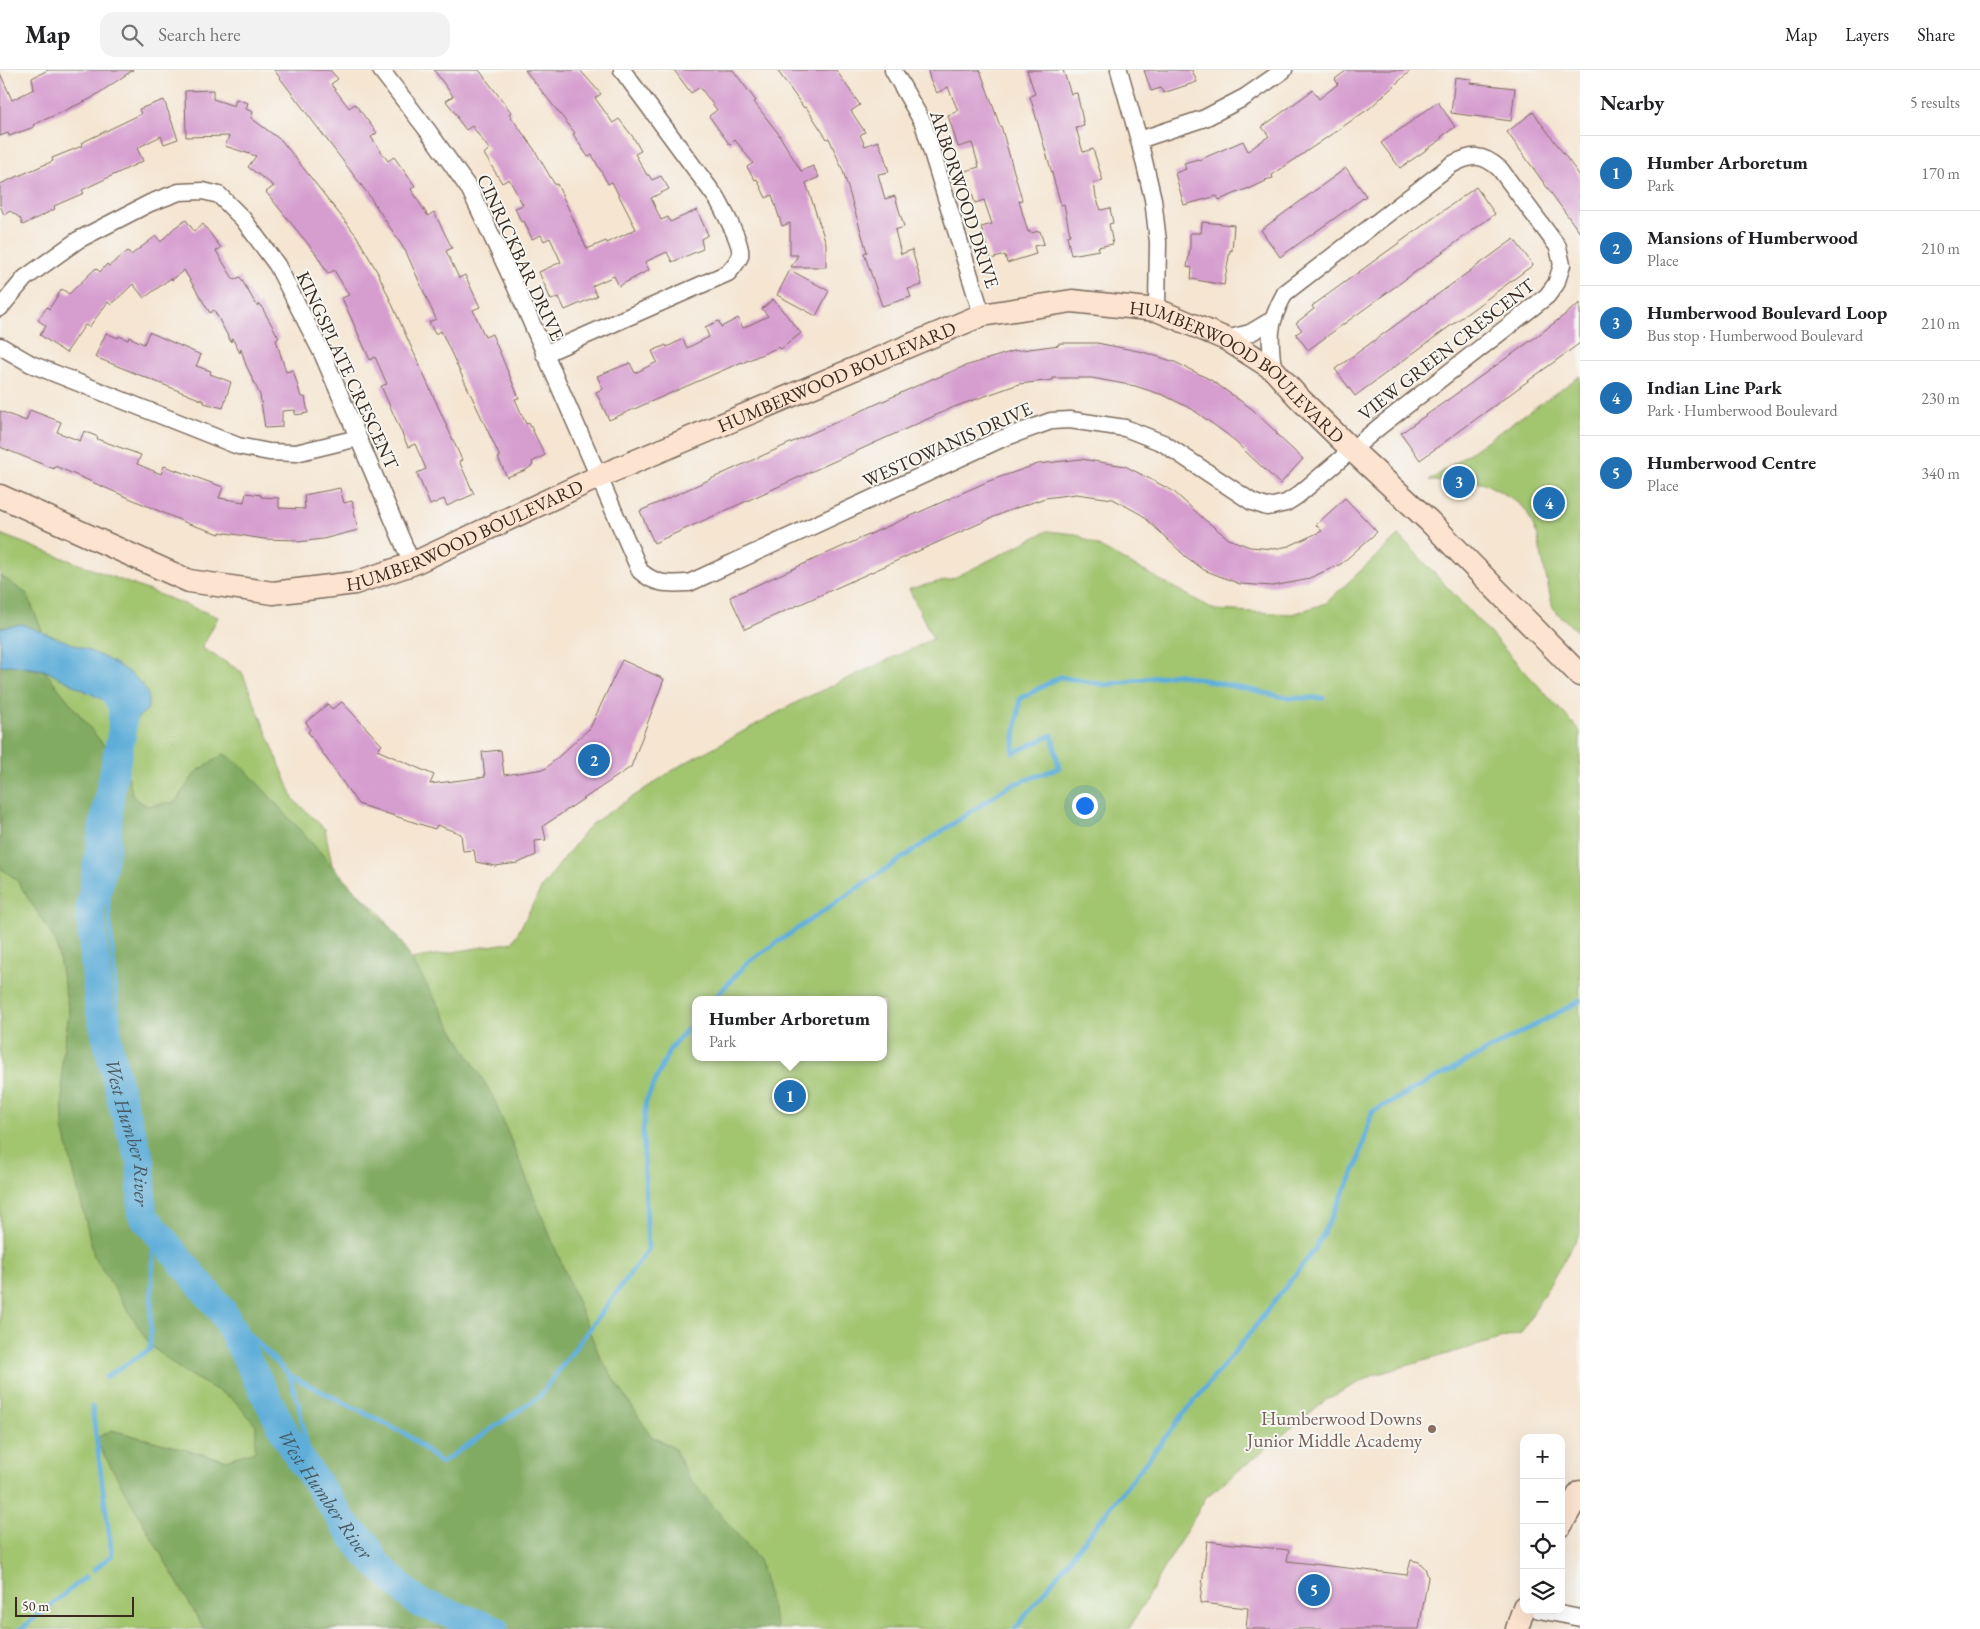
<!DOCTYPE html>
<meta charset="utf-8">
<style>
body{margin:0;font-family:"EB Garamond",serif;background:#f2f2f2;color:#202124}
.controls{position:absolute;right:15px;bottom:15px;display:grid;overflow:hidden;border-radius:10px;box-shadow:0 5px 20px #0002}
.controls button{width:45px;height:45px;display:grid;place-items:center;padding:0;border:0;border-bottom:1px solid #e0e0e0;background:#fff;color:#202124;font:25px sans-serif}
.scale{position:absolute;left:15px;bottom:12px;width:119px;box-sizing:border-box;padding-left:5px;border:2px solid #3b2a1e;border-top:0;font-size:14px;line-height:18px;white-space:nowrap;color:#3b2a1e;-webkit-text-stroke:4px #f6f6f2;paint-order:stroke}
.you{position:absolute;left:1084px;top:735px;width:18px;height:18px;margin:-12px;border:4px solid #fff;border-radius:50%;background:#1a73e8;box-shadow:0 0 0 8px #1a73e833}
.badge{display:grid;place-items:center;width:32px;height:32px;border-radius:50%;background:#1f6fb2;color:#fff;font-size:16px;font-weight:700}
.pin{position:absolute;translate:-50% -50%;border:2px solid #fff;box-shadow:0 1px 5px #0006}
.popup{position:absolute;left:692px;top:926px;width:195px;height:65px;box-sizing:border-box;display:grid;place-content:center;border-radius:10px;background:#fff;filter:drop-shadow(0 1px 4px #0005);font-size:16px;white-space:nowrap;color:#757577}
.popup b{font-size:19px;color:#202124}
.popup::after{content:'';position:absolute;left:50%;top:100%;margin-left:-10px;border:10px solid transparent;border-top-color:#fff}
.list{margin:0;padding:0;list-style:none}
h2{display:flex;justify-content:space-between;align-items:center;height:65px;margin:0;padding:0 20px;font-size:21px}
h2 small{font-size:16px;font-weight:400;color:#757577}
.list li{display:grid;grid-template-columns:32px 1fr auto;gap:15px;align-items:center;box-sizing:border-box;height:75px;padding:0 20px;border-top:1px solid #e0e0e0}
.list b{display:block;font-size:19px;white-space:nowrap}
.list p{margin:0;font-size:16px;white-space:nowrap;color:#757577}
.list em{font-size:16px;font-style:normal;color:#757577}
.icon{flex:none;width:28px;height:28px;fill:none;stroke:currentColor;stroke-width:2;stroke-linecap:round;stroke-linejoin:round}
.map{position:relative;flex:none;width:1580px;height:1559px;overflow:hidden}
header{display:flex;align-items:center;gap:30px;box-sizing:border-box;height:70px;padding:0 25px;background:#fff;border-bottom:1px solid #e0e0e0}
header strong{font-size:24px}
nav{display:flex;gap:28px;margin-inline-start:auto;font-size:18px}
.search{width:350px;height:45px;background:#f2f2f2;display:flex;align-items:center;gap:12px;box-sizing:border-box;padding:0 18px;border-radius:15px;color:#757577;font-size:19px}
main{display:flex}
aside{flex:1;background:#fff}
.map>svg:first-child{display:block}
.green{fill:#a2c56f;stroke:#6e7846;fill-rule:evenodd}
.forest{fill:#81aa62;stroke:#5e6a40}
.water{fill:#5eaed9;stroke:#4c6c7c}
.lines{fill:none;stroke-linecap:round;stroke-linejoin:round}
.stream{stroke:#5eaed9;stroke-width:5}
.river{stroke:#5eaed9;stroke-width:29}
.building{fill:#d69dcf}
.street-casing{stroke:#7c6b5d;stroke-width:19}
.secondary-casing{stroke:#7c6b5d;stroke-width:25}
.street{stroke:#fff;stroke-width:16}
.secondary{stroke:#fde4d1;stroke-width:22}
.education-dot{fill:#8d6e63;stroke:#f6f6f2;stroke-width:2}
.labels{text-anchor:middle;stroke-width:4;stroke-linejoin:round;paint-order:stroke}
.street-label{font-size:19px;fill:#3b2a1e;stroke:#f6f6f2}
.education-label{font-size:19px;fill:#785e54;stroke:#f6f6f2;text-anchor:end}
.water-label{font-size:20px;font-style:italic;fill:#47585f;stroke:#f6f6f2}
</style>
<header>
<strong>Map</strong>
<div class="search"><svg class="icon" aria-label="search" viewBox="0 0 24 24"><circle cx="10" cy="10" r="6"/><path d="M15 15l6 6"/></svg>Search here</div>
<nav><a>Map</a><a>Layers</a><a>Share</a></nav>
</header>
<main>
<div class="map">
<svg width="1580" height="1559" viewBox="0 0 1580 1559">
<rect width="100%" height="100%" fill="#f6f6f2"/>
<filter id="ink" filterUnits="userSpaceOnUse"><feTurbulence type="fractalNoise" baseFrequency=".02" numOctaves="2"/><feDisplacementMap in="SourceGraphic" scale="10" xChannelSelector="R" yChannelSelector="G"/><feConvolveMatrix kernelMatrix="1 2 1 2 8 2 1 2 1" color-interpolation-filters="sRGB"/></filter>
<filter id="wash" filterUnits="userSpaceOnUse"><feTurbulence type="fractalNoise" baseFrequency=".0096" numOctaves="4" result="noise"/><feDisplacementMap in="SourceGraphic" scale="20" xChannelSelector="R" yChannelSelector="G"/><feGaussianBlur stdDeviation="1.12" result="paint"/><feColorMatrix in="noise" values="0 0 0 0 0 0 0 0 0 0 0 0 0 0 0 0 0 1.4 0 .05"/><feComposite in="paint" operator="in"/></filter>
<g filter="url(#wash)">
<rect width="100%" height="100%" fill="#f5e5d1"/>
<path class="green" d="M1580,306V564L1553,539L1537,464L1526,440L1510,427L1482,412L1429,411Z
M1047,461L1076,464L1215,540L1293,544L1326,533L1399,465L1580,661V1163L1521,1263L1374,1305L1327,1329L1206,1427L1129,1559H0V464L218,547L202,578L242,602L294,730L325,759L333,800L380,843L411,889L513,872L542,817L590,755L681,695L801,630L933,569L909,519L954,508ZM696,930H884V987H696Z"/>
<path class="forest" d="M0,505L27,524L43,563L22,554L0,558Z
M10,595L44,600L128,706L133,727L147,736L175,732L196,702L224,684L242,696L400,870L493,1027L600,1287L651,1366L674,1378L689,1408L759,1490L777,1559H204L95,1369L112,1360L225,1390L255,1381L256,1355L233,1329L182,1301L150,1275L94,1186L63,1058L62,990L69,942L56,872L16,809L0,798V596Z"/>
<path class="water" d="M22,554C55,569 133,590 148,624C149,628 148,635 148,639L127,657L111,634L44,600L10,595L0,596V558Z"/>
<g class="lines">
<path class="stream" d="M713,930L748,892L1009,716L1059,698L1052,665L1013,683L1020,629L1060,607L1106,615L1176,604L1288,628H1323
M154,1150L168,1175L195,1199L220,1234L289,1305L406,1364L441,1393L539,1327L648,1180L643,1062L646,1031L670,979L696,949
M289,1305L298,1332L317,1426L347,1440L375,1466L397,1508L427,1536L482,1559
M106,1307L150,1279L154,1150L122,994L108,829L118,780L127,657
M92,1337L112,1485L94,1500
M21,1559L86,1507
M1015,1559L1182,1346L1250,1263L1315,1179L1357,1096L1372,1042L1580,931"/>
<path class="river" id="s1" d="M110,615L123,636L122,662L105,747L90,840L99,936L123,1036L141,1092L142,1144L223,1242L292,1377L364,1482L417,1532L494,1559"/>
</g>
<g id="blocks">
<path class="building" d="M48,0H133L90,29L33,55L34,57L9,66L8,63L0,66V3L12,30L34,19L32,8Z
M274,0H330L338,9L331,14L349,38L355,34L377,63L371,67L388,91L394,87L415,116L411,119L428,146L434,142L452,178L446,181L459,208L465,205L480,237L473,240L485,267L492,264L519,328L515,329L526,354L529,353L545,385L532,392L533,395L526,400L507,407L498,388L500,387L441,261L435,264L429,252L436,249L406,182L368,124Z
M434,0H479L511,42L509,44L534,79L555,115L557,114L587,179L606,171L607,173L636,159L612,112L608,114L592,85L588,87L573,64L575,63L525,0H580L601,24L595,28L613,53L619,49L633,67L641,81L635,84L647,105H649L652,110L661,106L669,119L651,128L661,150L668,147L670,152L697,140L708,165L701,169L703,179L672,192L667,182L645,192L649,200L619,216L614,206L592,216L597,226L565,240L559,227L551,230L539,202L561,192L550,168L544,171L541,165L532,169L524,151L521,152L515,138L523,135L509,109L502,113L484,84L489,79L472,56L466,60L457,48L458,47L446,31L453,26Z
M674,0H733L756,31L754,32L778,63L801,101L813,96L819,107L806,113L826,173V197H791L798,185H790V153L782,156L772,125L766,128L757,109L755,110L747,97L753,93L735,70L730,75L709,46L717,40L700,17L691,23Z
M777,0H836L860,35L851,41L865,62L860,65L865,76L878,71L883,83L889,102L878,104L885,129L895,126L904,157L895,160L901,184L912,180L922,215L908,219L911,227L882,236L864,183L867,182L843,101L829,68L827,69L806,37L804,38Z
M928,0H980L1000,56H1001L1022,130L1019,131L1028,162L1030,161V163L1040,161L1044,174L1034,176L1036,184L1007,193L1005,185L991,189L981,157L992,154L984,130L975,133L965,101L979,97L972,73L958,77L948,45L958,41L948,17L937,23L930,10Z
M1027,0H1063L1071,24L1077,23L1084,56L1076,58L1083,82L1093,79L1103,111L1094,113L1096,127L1101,140L1110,138L1113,153L1109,154L1113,174L1098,177L1099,180L1071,185L1067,166L1070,165L1064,134L1061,135L1030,26L1035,24Z
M1144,0H1192L1197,12L1163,23L1161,18L1151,21Z
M1347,0H1411L1370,38L1272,105L1273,108L1265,110L1266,111L1249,119V118L1219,130L1217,126L1184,135L1175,103L1186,99L1184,93L1198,89L1199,90L1243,71L1248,81L1269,66L1262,57L1313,20L1319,29L1338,14L1335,9Z
M1455,7L1471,9L1470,13L1515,18L1511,51L1451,43Z
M213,20V29L234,36L236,29L248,33L246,39L253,42L251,48L282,71L356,165L378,203L462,390L459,391L474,424L447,436L444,429L430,435L417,403L426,399L415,374L408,377L381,316L387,314L375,287L370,290L342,228L349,225L334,200L328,204L316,184L266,122L274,116L248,97L256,86L225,76L229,66L186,67L185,21Z
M164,30L178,69L164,74L161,66L137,78L143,91L82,120L84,123L54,136L55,139L23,155L20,148L10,141L4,145L0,135V114L53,91L52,88L82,76L81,73L141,44L139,39Z
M1438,32L1455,57L1441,67L1442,69L1400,98L1381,73Z
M1533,42L1580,106V163L1507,62Z
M1346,98L1366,126L1280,187L1261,160Z
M1476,117L1495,144L1308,280L1296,264L1302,260L1296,253L1314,239L1312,236Z
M186,150L194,161L203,154L221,178L216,181L234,210L240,207L257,236L260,234L279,268L276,270L286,302L293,300L301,327H305L308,343L295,345V340L282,341V357L265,358L260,325L246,295L241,279L240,283L232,268L231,272L214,240L210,243L184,200L172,210L171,208L144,228L133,214L111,235L108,232L89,257L85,255L66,283L40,265L46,256L38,250L47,237L49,239L62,219L69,224L96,198L100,202L107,194L109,196L128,181L131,185L156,166L161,172L174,158Z
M1202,152L1234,155L1232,181L1230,180L1224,215L1191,209L1192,198L1187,197L1190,178V163H1201Z
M1514,169L1533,195L1355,326L1335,299Z
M790,200L829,221L816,246L777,225Z
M773,229L801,263L781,279L779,277L742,293V292L609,350L596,322L603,319L597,306L630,293L635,303L657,292L652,281L666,275L667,277L683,269L687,278L709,267L705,257L719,251L721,257L738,248L743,258L768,246L762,239Z
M1580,233V273L1420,390L1401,363L1536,267Z
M149,262L201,285L196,296L211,301L210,304L231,312L223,338L204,333V331L95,287L106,263L118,268L119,266L128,270L129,267L144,274Z
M1059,273H1097L1143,282L1175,292L1211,310L1252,339L1277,363L1276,364L1303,389L1280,414L1228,365L1192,339L1163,325L1135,316L1092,308H1053V310L1019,314L954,337L654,473L640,441L934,308V309L965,296L1014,281L1059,275Z
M30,340L61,352L57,362L80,371L84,361L98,367L97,369L141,385L137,394L161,404L164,396L223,417L219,428L244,432L246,423L261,425V427L279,428V438L305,439L304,425L340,418L344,433L352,431L358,460L323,469L298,472L297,470L264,469L220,462V464L189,454L55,396L54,399L0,377V341L26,351Z
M1081,389L1125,396L1173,421L1205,450L1229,469L1250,477L1274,479L1289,476L1322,461L1316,455L1345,428L1377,462L1341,494L1305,510L1273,516L1240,514L1204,500L1185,486L1142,445L1113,429L1076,424L1045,428L1005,442L745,559L730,527L989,411L1038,394Z
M622,590L664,609L631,697L543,756L546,770L535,771L536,785L518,793L495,796L476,792L474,780L463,781L461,764L437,755L435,759L358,734L308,662L310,659L306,652L328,634L332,639L342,632L382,675L377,680L434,705L430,714L485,707L482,682L501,680L504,705L545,699L590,658Z
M1207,1471L1289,1480L1287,1491L1407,1505L1411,1490L1419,1492L1425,1498L1428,1507L1419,1559H1246L1248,1538L1200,1533Z"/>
</g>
</g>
<g filter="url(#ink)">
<use href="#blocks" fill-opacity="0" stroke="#7c6b5d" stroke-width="1"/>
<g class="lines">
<defs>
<path id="street" d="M381,0L428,61L470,120L519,224L640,501C656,515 667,514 689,513L1001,369L1051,351L1070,350L1125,358L1163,373L1252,432L1267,437L1273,436L1286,433L1297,426L1379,357L1547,226L1556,214L1562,195L1558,177L1500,99C1482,83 1472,84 1451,95L1285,223C1268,254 1269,265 1273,299
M893,0L923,53L982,245
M1119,0L1139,70L1153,129L1158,172L1157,240
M1139,70L1205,48L1245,27L1284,0
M0,238L25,208L78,170L150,133L179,122L203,121L219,125L243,149L277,195L323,285L412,494
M1226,269L1250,263L1272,250
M0,276L31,294L238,376L269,382L296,383L358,368
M544,284L728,203C732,198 738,192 740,186C743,174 724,142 718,130L622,0
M1539,1540L1580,1548"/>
<g id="secondary">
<path id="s2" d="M0,426L189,511L273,523L355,513L412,494L598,407L982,245L1072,231L1157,240L1226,269L1273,299L1298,327L1352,380L1429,451L1580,605"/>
<path d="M1561,1455L1580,1422"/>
<path d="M1517,1559L1524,1537"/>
</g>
</defs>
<use href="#street" class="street-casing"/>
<use href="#secondary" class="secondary-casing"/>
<use href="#street" class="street"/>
<use href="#secondary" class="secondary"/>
</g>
</g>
<circle class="education-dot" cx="1432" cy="1359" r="5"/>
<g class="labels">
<g class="street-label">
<text transform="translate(965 129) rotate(72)" y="7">ARBORWOOD DRIVE</text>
<text transform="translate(521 187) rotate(65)" y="7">CINRICKBAR DRIVE</text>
<text transform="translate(1446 279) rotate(-38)" y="7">VIEW GREEN CRESCENT</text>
<text transform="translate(348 300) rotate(65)" y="7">KINGSPLATE CRESCENT</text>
<text dy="7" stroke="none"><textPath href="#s2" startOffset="1334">HUMBERWOOD BOULEVARD</textPath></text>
<text dy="7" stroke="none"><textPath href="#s2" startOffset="899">HUMBERWOOD BOULEVARD</textPath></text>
<text transform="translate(947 374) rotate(-24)" y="7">WESTOWANIS DRIVE</text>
<text dy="7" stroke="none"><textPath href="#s2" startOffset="494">HUMBERWOOD BOULEVARD</textPath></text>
</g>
<g class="education-label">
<text x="1422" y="1355">Humberwood Downs<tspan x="1422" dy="22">Junior Middle Academy</tspan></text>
</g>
<g class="water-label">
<text dy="7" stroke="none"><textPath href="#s1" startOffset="458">West Humber River</textPath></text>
<text dy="7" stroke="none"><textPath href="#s1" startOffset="878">West Humber River</textPath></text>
</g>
</g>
</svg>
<div class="controls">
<button>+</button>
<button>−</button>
<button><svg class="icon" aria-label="locate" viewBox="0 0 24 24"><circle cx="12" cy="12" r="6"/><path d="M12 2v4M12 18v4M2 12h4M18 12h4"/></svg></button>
<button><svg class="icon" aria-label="layers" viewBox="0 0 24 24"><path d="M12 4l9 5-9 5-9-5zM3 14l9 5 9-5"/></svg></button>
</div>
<div class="scale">50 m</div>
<div class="you"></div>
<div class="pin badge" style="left:790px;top:1026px">1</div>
<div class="popup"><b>Humber Arboretum</b>Park</div>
<div class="pin badge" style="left:594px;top:690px">2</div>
<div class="pin badge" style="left:1459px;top:412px">3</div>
<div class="pin badge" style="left:1549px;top:433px">4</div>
<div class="pin badge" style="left:1314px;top:1520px">5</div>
</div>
<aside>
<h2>Nearby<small>5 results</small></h2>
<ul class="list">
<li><span class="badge">1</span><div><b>Humber Arboretum</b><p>Park</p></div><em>170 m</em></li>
<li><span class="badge">2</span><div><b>Mansions of Humberwood</b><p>Place</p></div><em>210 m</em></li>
<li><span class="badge">3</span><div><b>Humberwood Boulevard Loop</b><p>Bus stop · Humberwood Boulevard</p></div><em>210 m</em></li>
<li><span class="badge">4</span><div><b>Indian Line Park</b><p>Park · Humberwood Boulevard</p></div><em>230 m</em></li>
<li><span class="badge">5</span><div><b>Humberwood Centre</b><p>Place</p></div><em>340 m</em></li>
</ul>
</aside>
</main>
